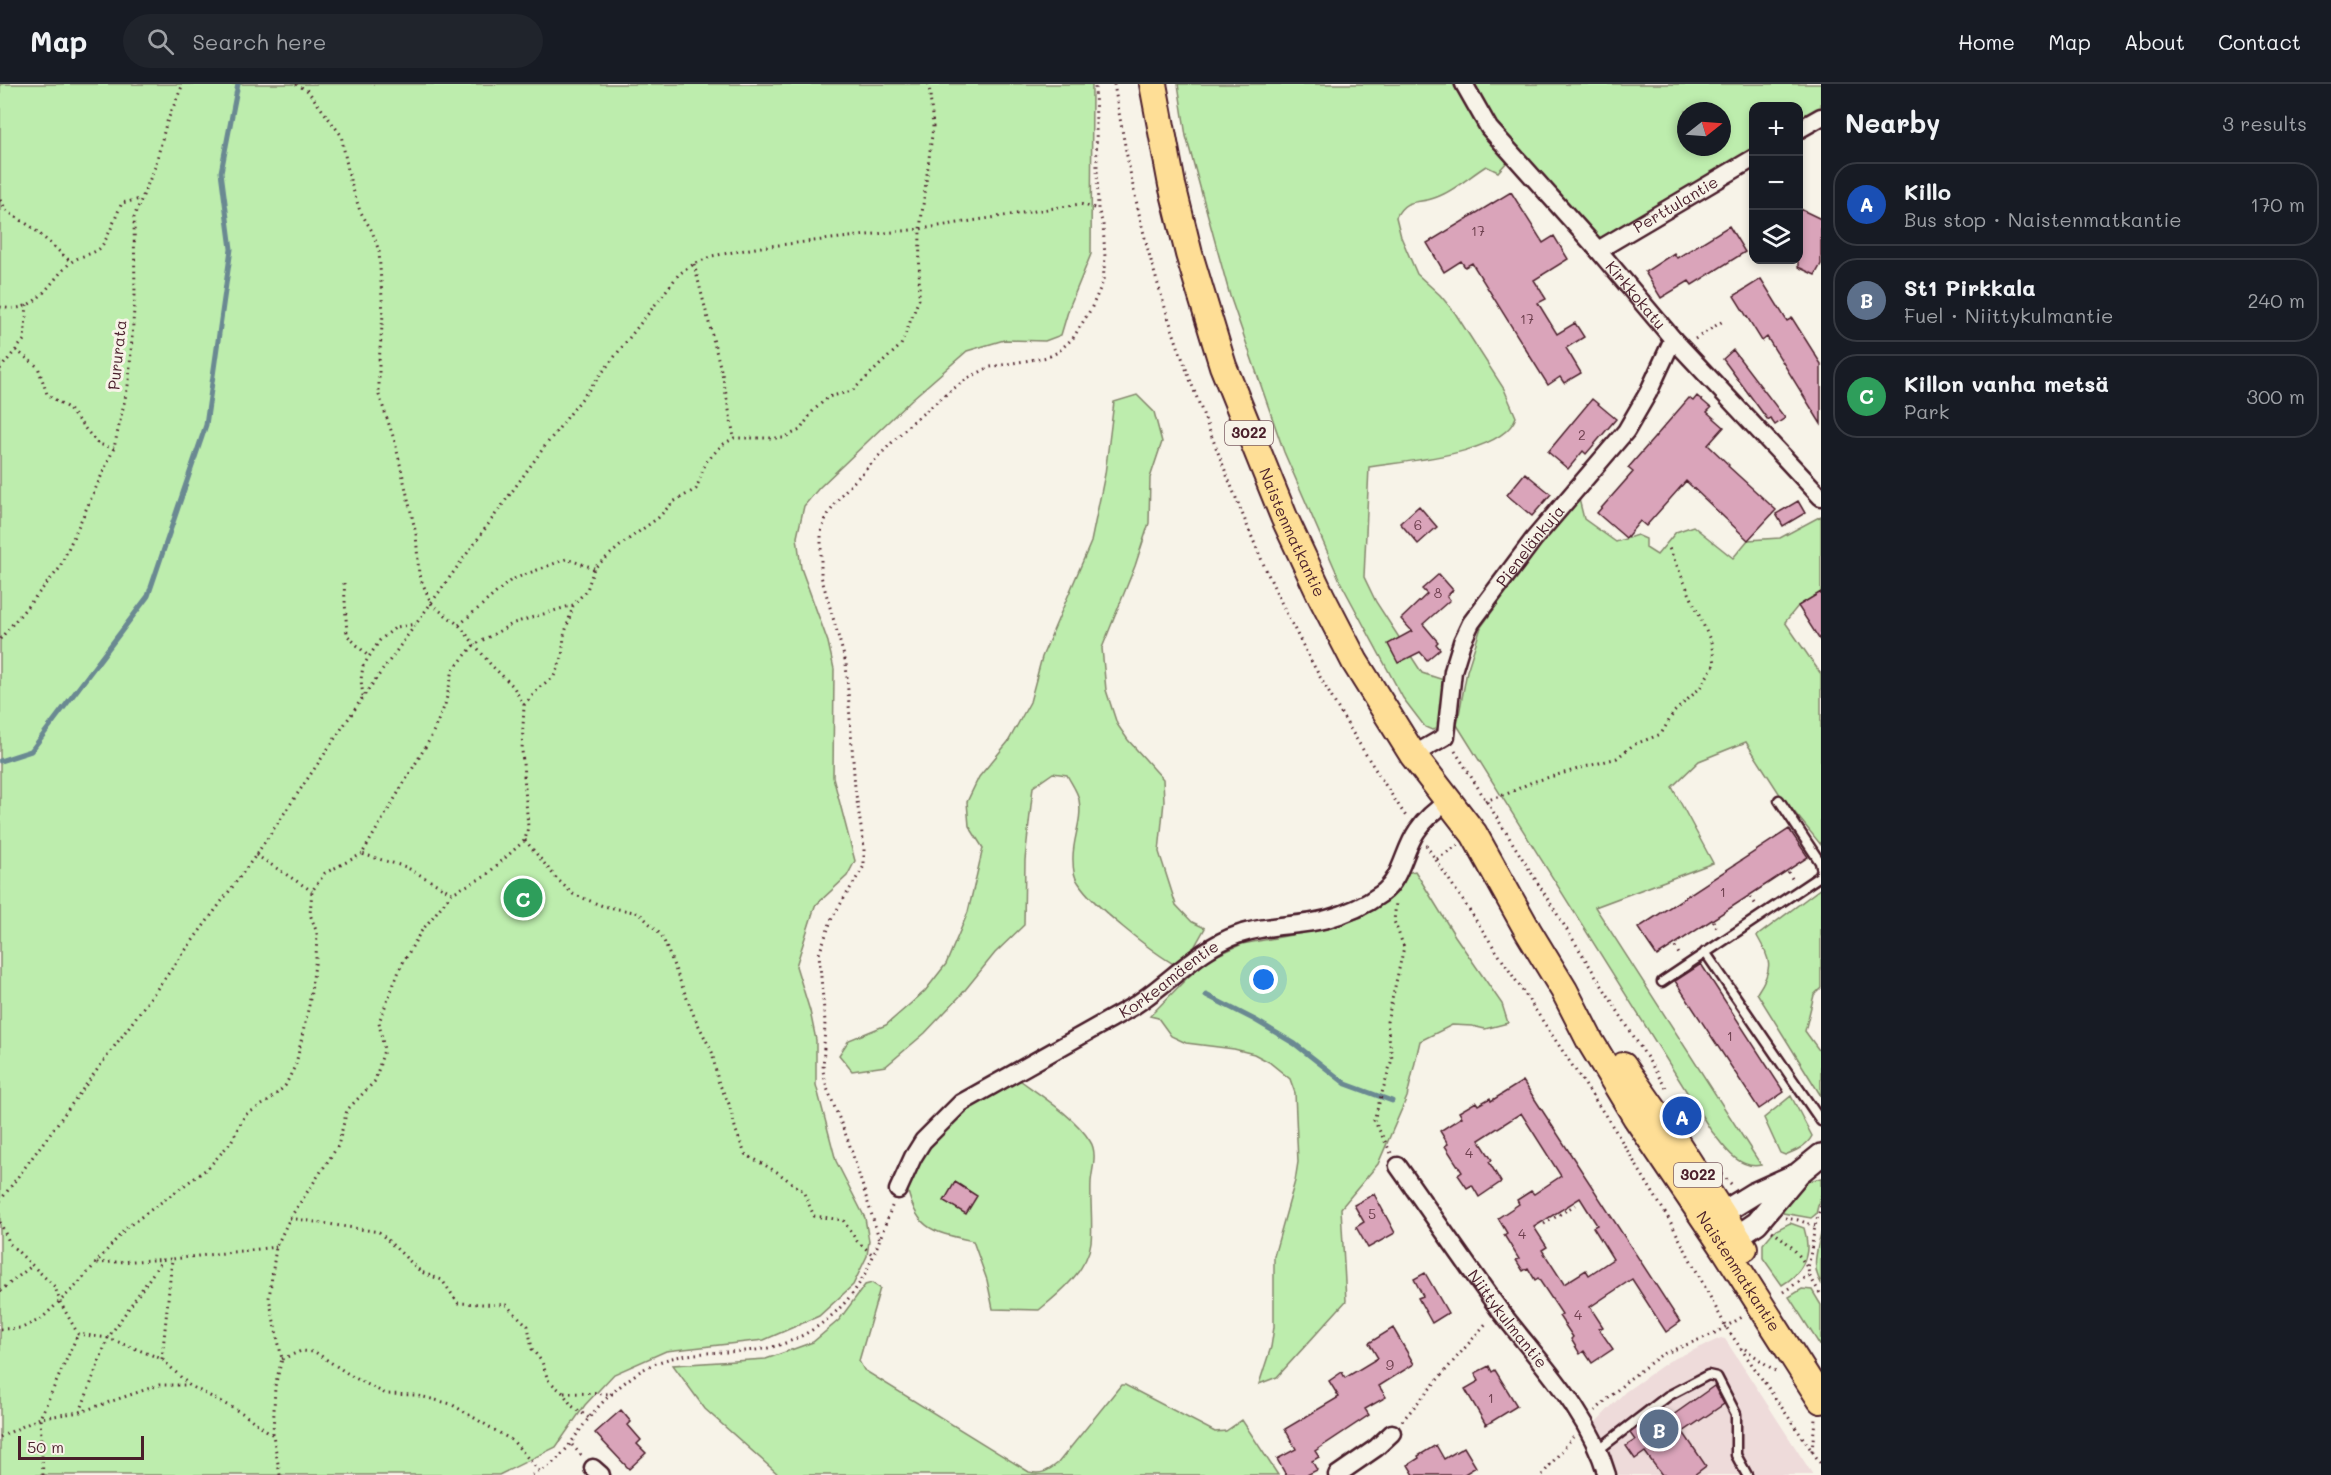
<!DOCTYPE html>
<meta charset="utf-8">
<style>
body{margin:0;font-family:Mali,sans-serif;background:#20242c;color:#f1f3f6}
.controls{position:absolute;right:18px;top:18px;display:grid;overflow:hidden;border-radius:12px;box-shadow:0 3px 9px #0003}
.controls button{width:54px;height:54px;display:grid;place-items:center;padding:0;border:0;border-bottom:2px solid #363941;background:#171b24;color:#f1f3f6;font:30px sans-serif}
.compass{position:absolute;left:1677px;top:18px;width:54px;height:54px;border-radius:50%;background:#171b24;box-shadow:0 3px 9px #0003;rotate:73deg}
.scale{position:absolute;left:18px;bottom:15px;width:126px;box-sizing:border-box;padding-left:6px;border:3px solid #4a1f2b;border-top:0;font-size:16px;line-height:21px;white-space:nowrap;color:#4a1f2b;-webkit-text-stroke:4px #f7f3e8;paint-order:stroke}
.you{position:absolute;left:1264px;top:896px;width:21px;height:21px;margin:-15px;border:4px solid #fff;border-radius:50%;background:#1a73e8;box-shadow:0 0 0 9px #1a73e833}
.badge{display:grid;place-items:center;width:39px;height:39px;border-radius:50%;background:#ea580c;color:#fff;font-size:20px;font-weight:700}
.pin{position:absolute;translate:-50% -50%;border:3px solid #fff;box-shadow:0 2px 6px #0006}
.list{margin:0;padding:0;list-style:none}
h2{display:flex;justify-content:space-between;align-items:center;height:78px;margin:0;padding:0 24px;font-size:26px}
h2 small{font-size:20px;font-weight:400;color:#9ea1a6}
.list li{display:grid;grid-template-columns:39px 1fr auto;gap:18px;align-items:center;box-sizing:border-box;height:84px;margin:0 12px 12px;padding:0 12px;border:2px solid #363941;border-radius:24px}
.list b{display:block;font-size:22px;white-space:nowrap}
.list p{margin:0;font-size:20px;white-space:nowrap;color:#9ea1a6}
.list em{font-size:20px;font-style:normal;color:#9ea1a6}
.icon{flex:none;width:33px;height:33px;fill:none;stroke:currentColor;stroke-width:2;stroke-linecap:round;stroke-linejoin:round}
.map{position:relative;flex:none;width:1821px;height:1391px;overflow:hidden}
header{display:flex;align-items:center;gap:36px;box-sizing:border-box;height:84px;padding:0 30px;background:#171b24;border-bottom:2px solid #363941}
header strong{font-size:28px}
nav{display:flex;gap:33px;margin-inline-start:auto;font-size:21px}
.search{width:420px;height:54px;background:#20242c;display:flex;align-items:center;gap:15px;box-sizing:border-box;padding:0 21px;border-radius:33px;color:#9ea1a6;font-size:22px}
main{display:flex}
aside{flex:1;background:#171b24}
.map>svg:first-child{display:block}
.built{fill:#eedbda}
.green{fill:#bdedad;stroke:#84866c;stroke-width:1.5;fill-rule:evenodd}
.lines{fill:none;stroke-linecap:round;stroke-linejoin:round}
.stream{stroke:#6a8992;stroke-width:5}
.building{fill:#daa4ba;stroke:#4a1f2b;stroke-width:1.5;fill-rule:evenodd}
.service-casing{stroke:#4a1f2b;stroke-width:13}
.minor-casing{stroke:#4a1f2b;stroke-width:21}
.tertiary-casing{stroke:#4a1f2b;stroke-width:26}
.primary-casing{stroke:#4a1f2b;stroke-width:30}
.path{stroke:#4a1f2b;stroke-width:3;stroke-dasharray:1.5 4.5;stroke-linecap:butt}
.service{stroke:#f7f3e8;stroke-width:8}
.minor{stroke:#f7f3e8;stroke-width:16}
.tertiary{stroke:#f7f3e8;stroke-width:21}
.primary{stroke:#fede96;stroke-width:26}
.labels{text-anchor:middle;stroke-width:6;stroke-linejoin:round;paint-order:stroke}
.number-label{font-size:14px;fill:#6e404f}
.shield{fill:#f7f3e8;stroke:#7e5f64;stroke-width:1.5}
.shield-label{font-size:15px;font-weight:bold;fill:#4a1f2b}
.street-label{font-size:16px;fill:#4a1f2b;stroke:#f7f3e8}
</style>
<header>
<strong>Map</strong>
<div class="search"><svg class="icon" aria-label="search" viewBox="0 0 24 24"><circle cx="10" cy="10" r="6"/><path d="M15 15l6 6"/></svg>Search here</div>
<nav><a>Home</a><a>Map</a><a>About</a><a>Contact</a></nav>
</header>
<main>
<div class="map">
<svg width="1821" height="1391" viewBox="0 0 1821 1391">
<rect width="100%" height="100%" fill="#f7f3e8"/>
<filter id="ink" filterUnits="userSpaceOnUse"><feTurbulence type="fractalNoise" baseFrequency=".0167" numOctaves="2"/><feDisplacementMap in="SourceGraphic" scale="12" xChannelSelector="R" yChannelSelector="G"/><feConvolveMatrix kernelMatrix="1 2 1 2 8 2 1 2 1" color-interpolation-filters="sRGB"/></filter>
<g filter="url(#ink)">
<path class="built" d="M1721,1254L1725,1255L1813,1391H1619L1595,1339L1625,1308L1669,1277Z"/>
<path class="green" d="M0,0H1092L1091,170L1069,224L1061,251L1045,257L1004,256L967,267L912,315L819,404L804,422L797,453L801,484L828,558L834,585L833,693L855,777L847,792L815,822L796,882L810,927L816,956V1001L836,1077L865,1134L869,1157L867,1172L853,1201L819,1232L764,1256L666,1267L614,1290L585,1321L556,1363L499,1391H0Z
M1178,0H1453C1470,28 1485,54 1508,77L1498,88L1486,82C1470,92 1454,107 1437,113C1418,121 1407,112 1396,133L1401,153L1417,190L1440,211L1455,229L1504,305L1516,333C1503,371 1405,377 1369,383L1364,493L1376,518L1422,589L1450,598L1442,639L1437,645L1432,646L1425,643L1403,614L1341,499L1284,368L1230,212L1186,52Z
M1471,0H1821V24L1799,38L1798,22H1754L1753,65L1604,157L1598,156L1490,33ZM1686,27H1722V63H1686Z
M1137,311L1154,328L1162,358L1150,394L1149,439L1135,482L1102,564L1106,606L1117,640L1128,656L1163,695L1164,717L1159,768L1176,821L1192,838L1205,844L1187,876L1177,882C1152,868 1093,822 1078,798C1074,793 1073,783 1073,776C1072,755 1083,737 1079,716C1078,708 1071,699 1067,691L1053,689L1033,703L1025,776L1024,841L995,869L961,911L925,949L886,982L852,987L839,971L849,956L886,941L925,907L946,880L968,828L983,764L969,742L967,718L979,693L1008,658L1030,618L1042,573L1091,458L1105,390L1114,318Z
M1579,415L1584,435L1616,458L1637,451L1646,455V464L1657,471L1676,448L1693,442L1733,474L1748,456L1780,454L1821,432V508L1798,522L1785,538L1821,590V761L1779,709L1746,658L1699,677L1672,703L1713,779L1595,823L1761,1081C1737,1086 1723,1061 1710,1045L1457,641L1467,587L1481,543L1546,453Z
M1415,787L1455,852L1502,920L1508,939L1485,945L1472,942L1452,941L1420,957L1407,1013L1378,1080L1341,1124L1346,1217L1277,1293L1259,1300L1271,1263L1274,1243V1172L1295,1097L1298,1078L1295,1009L1290,995L1269,978L1254,970L1234,965L1186,959L1171,952L1158,934L1150,932L1187,894L1209,875L1242,860L1329,844L1362,833L1391,813L1406,789Z
M1821,804V904L1814,911L1805,947L1821,969V1012L1757,909C1774,884 1771,877 1757,852Z
M1017,994C1040,1011 1075,1033 1090,1057C1098,1069 1092,1085 1091,1098C1090,1118 1093,1138 1091,1158C1088,1186 1059,1210 1039,1226L993,1225L987,1196L973,1157C927,1147 917,1145 905,1097L923,1064L957,1029Z
M1791,1012L1812,1052C1807,1062 1795,1067 1785,1071L1780,1069L1764,1034Z
M1821,1094V1110L1816,1130L1811,1134L1783,1129L1782,1124L1809,1097Z
M1790,1139L1804,1144C1812,1169 1804,1188 1782,1201L1763,1174V1160L1774,1147Z
M1821,1149V1199C1811,1182 1817,1167 1821,1149Z
M872,1199L880,1204L859,1277L864,1286L1029,1388C1042,1391 1048,1387 1058,1379L1121,1301H1125L1215,1348L1226,1347L1242,1336L1278,1391H779L705,1325L673,1281L766,1275L813,1258L839,1236L865,1201Z
M1802,1205L1812,1206L1821,1221V1263L1789,1213Z"/>
<g class="lines">
<path class="stream" d="M0,677L31,667L148,512L206,341L231,165L221,88L238,0
M1206,911L1255,936L1295,960L1346,1000L1392,1017"/>
</g>
<path class="building" d="M1511,108L1543,159L1554,152L1568,175L1534,196L1546,215L1538,219L1557,250L1575,239L1584,253L1566,264L1581,289L1564,299L1560,293L1548,301L1472,179L1465,183L1461,177L1444,188L1427,159Z
M1798,124L1821,135V180L1815,191L1798,183Z
M1729,142L1745,168L1692,201L1689,197L1661,214L1645,188L1674,169L1677,174Z
M1761,195L1787,237L1792,234L1821,280V340L1767,253L1762,257L1734,212Z
M1733,266L1785,334L1775,341L1770,334L1768,336L1723,275Z
M1697,312L1711,324L1707,328L1724,343L1708,361L1729,381L1728,382L1776,426L1748,456L1686,397L1646,442L1640,437L1626,454L1597,429L1633,388L1628,384L1689,314L1693,317Z
M1592,315L1616,335L1586,370L1583,367L1568,385L1548,368Z
M1525,389L1551,410L1532,432L1507,411Z
M1798,417L1805,429L1783,442L1776,430Z
M1419,422L1437,443L1418,460L1400,439Z
M1439,490L1453,506L1447,512L1450,516L1423,540L1438,558L1436,560L1440,565L1427,576L1420,568L1398,579L1388,560L1412,547L1401,535L1427,510L1422,505Z
M1821,508V558L1798,522Z
M1789,745L1808,773L1657,872L1638,844Z
M1701,880L1784,1008L1759,1025L1675,897Z
M1523,997L1680,1238L1666,1248L1632,1195L1590,1223L1603,1243L1599,1245L1613,1265L1592,1279L1584,1267L1580,1270L1571,1255L1573,1253L1559,1232L1562,1230L1538,1194L1535,1196L1528,1184L1523,1187L1516,1176L1519,1175L1504,1151L1507,1149L1498,1134L1519,1120L1517,1116L1531,1107L1534,1110L1561,1092L1521,1029L1479,1056L1492,1076L1489,1078L1501,1098L1479,1113L1472,1101L1467,1104L1458,1091L1462,1088L1445,1062L1448,1060L1440,1047L1462,1033L1459,1028L1476,1018L1478,1021L1490,1014L1491,1017ZM1580,1114L1597,1141L1593,1143L1613,1175L1589,1191L1586,1186L1564,1200L1542,1166L1547,1163L1534,1143Z
M955,1098L977,1112L966,1130L944,1117Z
M1374,1110L1395,1149L1368,1164L1356,1143L1364,1138L1354,1121Z
M1425,1189L1448,1229L1432,1239L1418,1214L1423,1212L1414,1195Z
M1393,1244L1414,1280L1379,1302L1386,1313L1365,1325L1369,1331L1315,1367L1319,1373L1312,1377L1317,1386L1307,1391H1286L1277,1375L1296,1365L1285,1345L1339,1313L1329,1297L1342,1288L1345,1294L1378,1274L1369,1259Z
M1489,1282L1492,1288L1495,1286L1517,1322L1486,1341L1465,1305L1479,1297L1475,1289Z
M1714,1302L1724,1320L1683,1348L1706,1382L1694,1391H1662L1645,1368L1635,1375L1626,1362L1635,1356L1630,1349L1649,1335L1656,1343Z
M621,1326L631,1338L628,1341L641,1356L637,1360L646,1369L629,1385L595,1349Z
M1436,1361L1444,1375L1464,1363L1476,1383L1463,1391H1414L1408,1381L1419,1374L1418,1372Z"/>
<g class="lines">
<defs>
<path id="service" d="M1779,716L1820,778L1821,783
M1705,868L1821,1037
M1662,898L1820,792L1821,788
M1598,1366L1668,1312L1708,1291L1717,1293L1736,1330V1371L1747,1391"/>
<g id="minor">
<path id="s1" d="M1464,0L1489,44L1598,166L1673,255L1821,413"/>
<path d="M1798,46L1821,33"/>
<path id="s2" d="M1598,166L1754,74"/>
<path id="s3" d="M1413,671L1446,652L1453,587L1462,558L1471,539L1533,456L1626,347L1648,309L1673,255"/>
<path id="s4" d="M1398,1082C1431,1129 1464,1177 1498,1224C1538,1277 1588,1326 1607,1391"/>
<path id="s5" d="M898,1106L913,1073L923,1057L961,1019L1132,923C1167,901 1199,864 1237,851C1267,840 1297,843 1327,835C1345,830 1366,821 1381,810C1402,795 1403,767 1417,747C1425,735 1438,724 1450,716"/>
<path d="M593,1384L601,1391"/>
<path d="M1337,1391L1376,1364L1392,1349"/>
</g>
<path id="tertiary" d="M1709,1137L1753,1110L1793,1092
M1723,1162L1757,1139L1799,1089L1821,1071"/>
<g id="primary">
<path id="s6" d="M1153,0L1172,101L1189,170L1223,282L1284,433L1321,512L1355,578L1413,671L1474,750L1528,847L1564,906L1590,957L1636,1033L1723,1162L1821,1316"/>
<path d="M1623,982L1670,1049L1744,1164"/>
</g>
</defs>
<use href="#service" class="service-casing"/>
<use href="#minor" class="minor-casing"/>
<use href="#tertiary" class="tertiary-casing"/>
<use href="#primary" class="primary-casing"/>
<path class="path" d="M1114,0C1125,63 1136,126 1154,187C1172,250 1195,310 1219,371C1239,422 1259,473 1283,522C1319,596 1361,665 1407,734
M0,116L7,127L33,144L71,178
M694,180L723,294L734,353
M0,223C37,231 47,200 70,179C78,172 91,171 99,165C107,158 117,129 122,119L141,115
M1695,255L1723,237
M16,266L38,283L47,310L68,324L98,360L114,364
M0,285L24,256L27,221
M344,499L347,551L369,573
M459,541L511,496L566,475L594,484
M0,555L59,485L114,364L129,297L135,211L134,133L155,83L166,40L183,0
M363,612L361,596L363,582L380,556L396,543L416,540
M524,621L540,603L554,592L562,574L564,552L573,522
M1455,667L1666,1004
M1485,717L1509,709L1532,698L1617,674L1633,661L1661,650L1674,628L1700,604L1715,579L1711,558L1669,464
M525,756L557,795L573,810L603,822L639,829L662,852L694,932L712,968L718,997L729,1020L736,1047L745,1070L777,1088L803,1107L814,1132L843,1136L857,1157L873,1171
M1426,761L1615,1046L1670,1137L1726,1243L1821,1380
M256,771L312,807
M1437,775L1458,761
M1788,788L1793,796
M452,809L406,783L362,770L430,655L445,621L453,586L474,561L514,539L573,521L587,506L594,484L626,457L658,434L673,418L696,405L706,378L722,361L734,354H783L800,346L813,327L828,313L852,307L901,261L919,215L920,145L933,43L929,0
M1751,813L1756,821
M1713,837L1718,846
M1675,863L1680,872
M1391,1069L1374,1036L1392,975L1387,938L1404,863L1394,837L1396,819
M1722,1090L1732,1101
M0,1117L256,771L363,613L545,362L679,190L694,180L712,172L761,163L920,145L1080,120L1098,125
M1821,1122L1815,1142L1808,1185L1809,1191L1821,1211
M290,1134L379,1148L421,1188L442,1196L458,1219L506,1221L528,1242L532,1265L542,1278L548,1296L563,1309L572,1322L589,1334
M1785,1134L1798,1136L1815,1142
M0,1138L10,1160L55,1203L60,1218L78,1250L108,1254L162,1275L189,1301L242,1329L273,1351
M1544,1140L1575,1121
M1772,1147C1788,1158 1798,1168 1808,1185
M879,1154L849,1059L827,1004L823,987L825,938L819,870L832,834L864,782V763L855,704L846,579L821,492V448L826,434L840,412L909,341L949,308L968,294L990,283L1048,273L1058,268L1073,254L1091,225L1103,198L1105,173L1103,140L1098,125L1095,0
M97,1179L172,1175
M0,1207L33,1181
M1783,1208L1809,1191
M0,1245L22,1244L41,1235L77,1201L126,1144L208,1084L231,1058L245,1031L267,1018L285,1002L296,980L309,921L316,874L317,849L310,830L312,807L325,789L362,770
M1745,1265L1778,1289
M162,1275L172,1175L276,1163
M282,1275L301,1267L315,1268L353,1293L386,1310L416,1311L451,1320L513,1357L540,1388
M564,1309L613,1310
M1595,1327L1628,1296L1661,1271L1713,1250L1744,1232
M80,1328L108,1254L163,1175
M1402,1337L1488,1237
M0,1353L40,1334L80,1328L159,1301H189
M572,1361L582,1372
M1812,1367L1815,1335
M43,1391L40,1334L78,1250
M280,1391L273,1351L275,1302L282,1275L269,1214L276,1163L290,1134L338,1062L347,1026L375,997L384,966L379,938L401,882L420,849L452,809L484,793L525,756L528,743L522,666L524,621L513,602L491,581L459,541L432,521L419,491L416,450L395,358L379,311V278L383,230L379,167L372,147L360,127L350,96L341,51L308,7L296,0
M532,1391C563,1378 569,1359 589,1334C602,1317 621,1300 639,1288C665,1271 697,1269 727,1268C739,1267 752,1267 763,1265C802,1258 838,1233 859,1200C874,1176 882,1147 893,1120
M1542,1391L1573,1353"/>
<use href="#service" class="service"/>
<use href="#minor" class="minor"/>
<use href="#tertiary" class="tertiary"/>
<use href="#primary" class="primary"/>
</g>
</g>
<g class="labels">
<g class="number-label">
<text x="1478" y="152">17</text>
<text x="1527" y="240">17</text>
<text x="1582" y="356">2</text>
<text x="1418" y="446">6</text>
<text x="1438" y="514">8</text>
<text x="1723" y="813">1</text>
<text x="1730" y="957">1</text>
<text x="1469" y="1074">4</text>
<text x="1372" y="1135">5</text>
<text x="1522" y="1155">4</text>
<text x="1578" y="1236">4</text>
<text x="1390" y="1286">9</text>
<text x="1491" y="1319">1</text>
</g>
<g class="shield">
<rect x="1225" y="337" width="48" height="24" rx="4.5"/>
<rect x="1674" y="1079" width="48" height="24" rx="4.5"/>
</g>
<g class="shield-label">
<text x="1249" y="354">3022</text>
<text x="1698" y="1096">3022</text>
</g>
<g class="street-label">
<text dy="6" stroke="none"><textPath href="#s2" startOffset="90">Perttulantie</textPath></text>
<text dy="6" stroke="none"><textPath href="#s1" startOffset="273">Kirkkokatu</textPath></text>
<text transform="translate(117 271) rotate(-84)" y="6">Pururata</text>
<text dy="6" stroke="none"><textPath href="#s6" startOffset="471">Naistenmatkantie</textPath></text>
<text dy="6" stroke="none"><textPath href="#s3" startOffset="252">Pienelänkuja</textPath></text>
<text dy="6" stroke="none"><textPath href="#s5" startOffset="351">Korkeamäentie</textPath></text>
<text dy="6" stroke="none"><textPath href="#s6" startOffset="1336">Naistenmatkantie</textPath></text>
<text dy="6" stroke="none"><textPath href="#s4" startOffset="188">Niittykulmantie</textPath></text>
</g>
</g>
</svg>
<div class="controls">
<button>+</button>
<button>−</button>
<button><svg class="icon" aria-label="layers" viewBox="0 0 24 24"><path d="M12 4l9 5-9 5-9-5zM3 14l9 5 9-5"/></svg></button>
</div>
<svg class="compass" viewBox="-18 -18 36 36"><path d="M0-13l5 13h-10z" fill="#e53935"/><path d="M0 13l5-13h-10z" fill="#9ea1a6"/></svg>
<div class="scale">50 m</div>
<div class="you"></div>
<div class="pin badge" style="left:1682px;top:1032px;background:#1a4fb4">A</div>
<div class="pin badge" style="left:1659px;top:1345px;background:#5c6f8a">B</div>
<div class="pin badge" style="left:523px;top:814px;background:#2e9e5b">C</div>
</div>
<aside>
<h2>Nearby<small>3 results</small></h2>
<ul class="list">
<li><span class="badge" style="background:#1a4fb4">A</span><div><b>Killo</b><p>Bus stop · Naistenmatkantie</p></div><em>170 m</em></li>
<li><span class="badge" style="background:#5c6f8a">B</span><div><b>St1 Pirkkala</b><p>Fuel · Niittykulmantie</p></div><em>240 m</em></li>
<li><span class="badge" style="background:#2e9e5b">C</span><div><b>Killon vanha metsä</b><p>Park</p></div><em>300 m</em></li>
</ul>
</aside>
</main>
